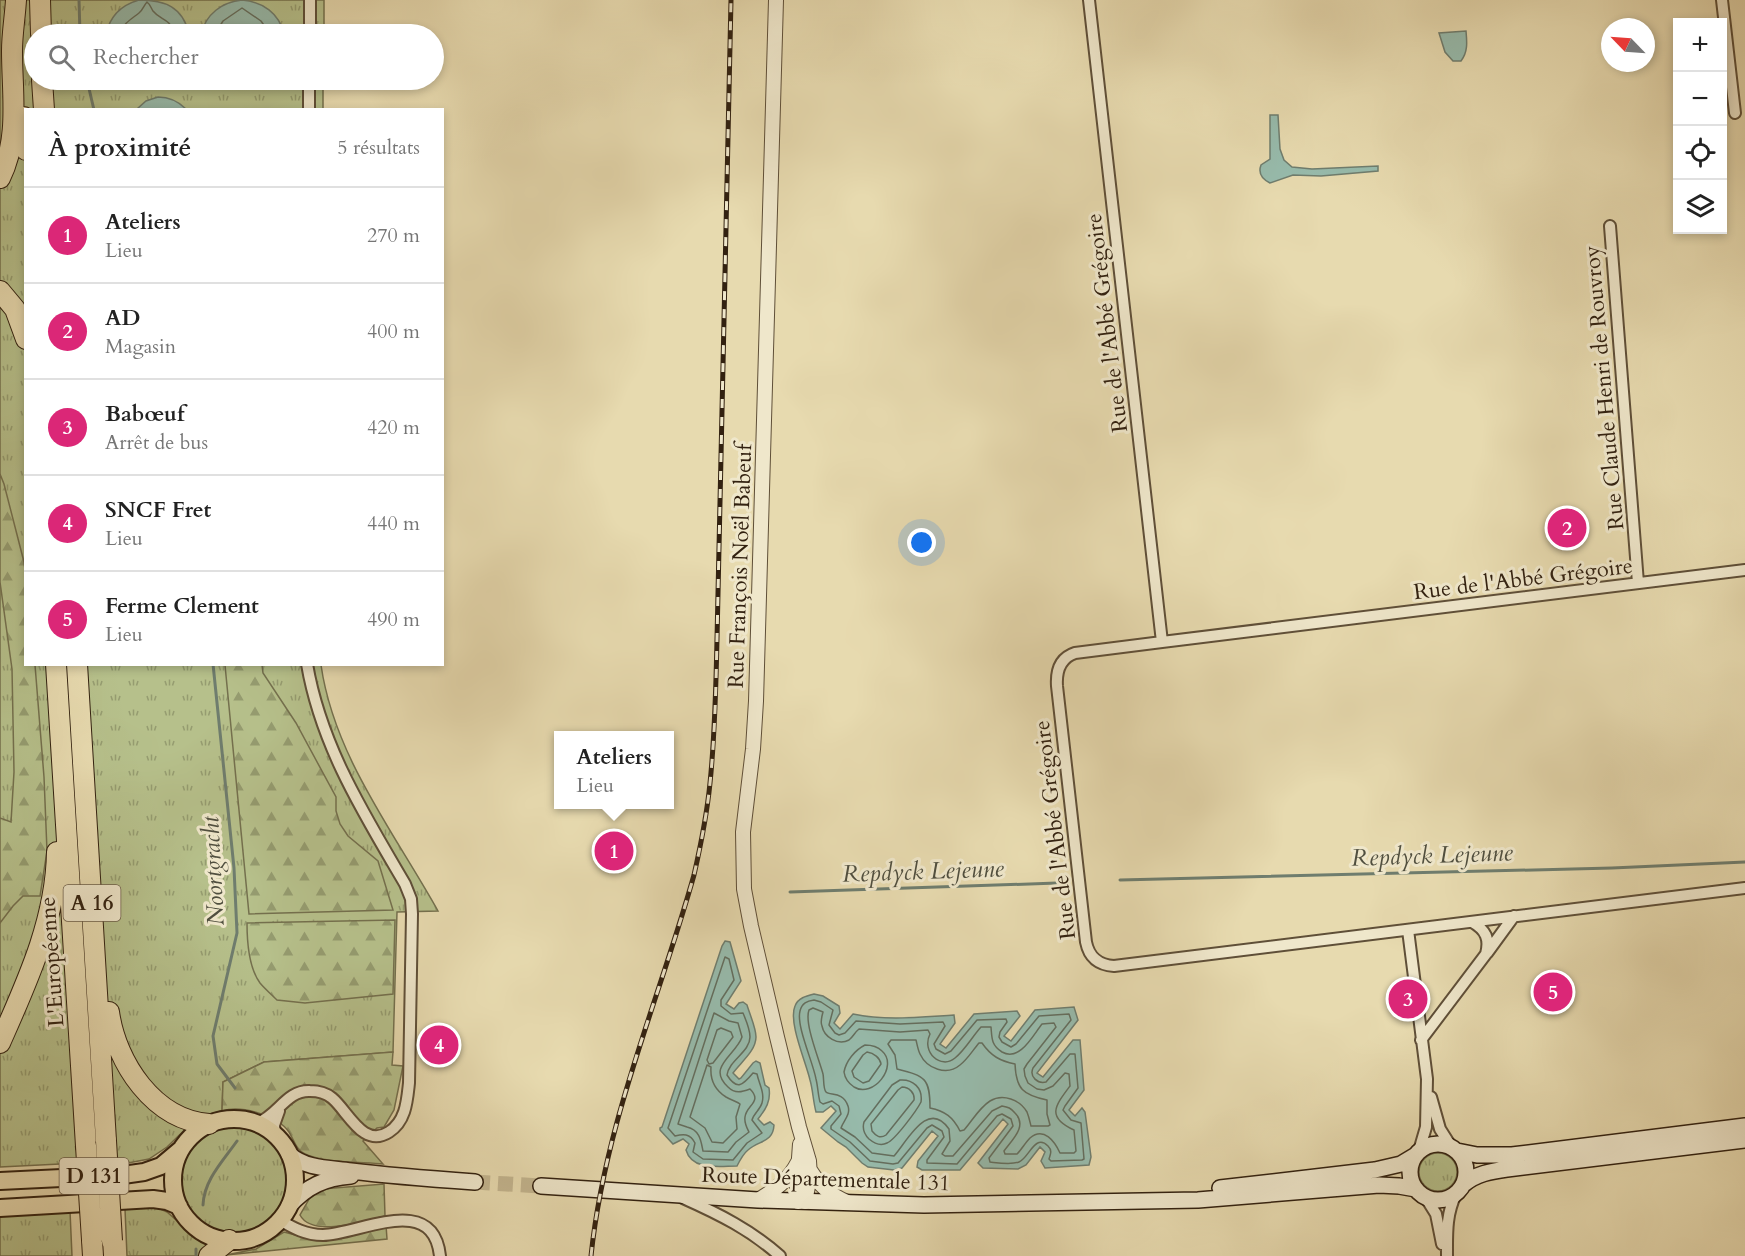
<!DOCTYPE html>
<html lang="fr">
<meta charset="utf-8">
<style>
body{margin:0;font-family:Cardo,serif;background:#f6f6f6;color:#222}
.controls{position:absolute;right:18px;top:18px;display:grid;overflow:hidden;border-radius:0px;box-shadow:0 3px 9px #0003}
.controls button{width:54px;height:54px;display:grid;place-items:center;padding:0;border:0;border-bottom:2px solid #e0e0e0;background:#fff;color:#222;font:30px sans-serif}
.compass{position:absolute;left:1601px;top:18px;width:54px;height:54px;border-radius:50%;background:#fff;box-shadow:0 3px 9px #0003;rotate:295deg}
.you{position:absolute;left:922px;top:543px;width:21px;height:21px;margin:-15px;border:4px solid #fff;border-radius:50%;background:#1a73e8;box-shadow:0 0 0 9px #1a73e833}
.badge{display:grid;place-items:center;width:39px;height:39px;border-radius:50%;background:#db2777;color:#fff;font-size:20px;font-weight:700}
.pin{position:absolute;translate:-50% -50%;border:3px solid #fff;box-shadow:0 2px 6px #0006}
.popup{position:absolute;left:554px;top:731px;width:120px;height:78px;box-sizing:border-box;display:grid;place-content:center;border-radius:0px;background:#fff;filter:drop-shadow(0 2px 4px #0005);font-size:20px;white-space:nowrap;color:#767676}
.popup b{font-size:22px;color:#222}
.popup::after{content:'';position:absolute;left:50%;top:100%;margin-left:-12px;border:12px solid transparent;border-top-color:#fff}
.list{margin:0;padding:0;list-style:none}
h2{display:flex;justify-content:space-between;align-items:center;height:78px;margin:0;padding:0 24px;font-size:26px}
h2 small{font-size:20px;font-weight:400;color:#767676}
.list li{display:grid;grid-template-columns:39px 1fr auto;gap:18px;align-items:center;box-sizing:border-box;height:96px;padding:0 24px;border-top:2px solid #e0e0e0}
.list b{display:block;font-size:22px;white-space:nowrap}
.list p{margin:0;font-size:20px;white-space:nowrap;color:#767676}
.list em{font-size:20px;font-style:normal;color:#767676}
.icon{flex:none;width:33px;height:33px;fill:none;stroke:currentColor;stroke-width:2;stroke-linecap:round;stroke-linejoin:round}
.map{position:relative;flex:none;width:1745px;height:1256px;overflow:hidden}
.search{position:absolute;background:#fff;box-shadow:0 3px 9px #0003;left:24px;top:24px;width:420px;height:66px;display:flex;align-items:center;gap:15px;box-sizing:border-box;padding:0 21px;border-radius:33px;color:#767676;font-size:22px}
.panel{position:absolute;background:#fff;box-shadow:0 3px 9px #0003;left:24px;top:108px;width:420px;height:558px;border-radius:0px}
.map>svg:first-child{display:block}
.grass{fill:url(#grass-tufts);stroke:#74704e;stroke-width:1.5}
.forest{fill:url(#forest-firs);stroke:#74704e;stroke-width:1.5}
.water{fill:#97bbac;stroke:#6f7d6e;stroke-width:1.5}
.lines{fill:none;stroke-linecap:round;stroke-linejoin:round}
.shore{stroke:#646e5e;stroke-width:1.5}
.stream{stroke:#6f7d6e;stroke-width:3}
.secondary-tunnel{stroke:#c3b58f;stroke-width:15;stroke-dasharray:15 8;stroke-linecap:butt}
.minor-casing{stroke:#5f4f38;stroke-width:14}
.tertiary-casing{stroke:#5f4f38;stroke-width:16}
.secondary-casing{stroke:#322110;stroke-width:18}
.primary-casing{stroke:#322110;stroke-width:20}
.motorway-casing{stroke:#322110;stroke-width:22}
.minor{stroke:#efe7cb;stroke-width:10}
.tertiary{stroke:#efe7cb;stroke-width:14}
.secondary{stroke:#efe7cb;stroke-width:15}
.primary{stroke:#e7daaf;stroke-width:16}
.motorway{stroke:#e7daaf;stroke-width:20}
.rail-casing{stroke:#322110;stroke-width:5}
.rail{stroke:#efe7cb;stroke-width:3;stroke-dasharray:9;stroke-linecap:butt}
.motorway-bridge-casing{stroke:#322110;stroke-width:22;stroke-linecap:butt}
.motorway-bridge{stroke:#e7daaf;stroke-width:20}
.labels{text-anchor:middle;stroke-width:6;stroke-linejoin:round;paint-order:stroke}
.shield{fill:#efe7cb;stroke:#6b5c48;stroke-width:1.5}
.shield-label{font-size:21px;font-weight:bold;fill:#322110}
.street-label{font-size:22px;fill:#322110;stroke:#efe7cb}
.water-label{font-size:24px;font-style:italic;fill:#504f3f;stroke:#efe7cb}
</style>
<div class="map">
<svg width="1745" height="1256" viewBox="0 0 1745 1256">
<defs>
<pattern id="grass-tufts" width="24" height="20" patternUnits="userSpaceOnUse" patternTransform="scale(1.5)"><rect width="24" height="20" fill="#b6c08b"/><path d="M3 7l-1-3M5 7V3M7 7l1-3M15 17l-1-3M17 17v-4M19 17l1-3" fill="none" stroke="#959c70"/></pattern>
<pattern id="forest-firs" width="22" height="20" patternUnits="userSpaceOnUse" patternTransform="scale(1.5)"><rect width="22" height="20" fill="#b6c08b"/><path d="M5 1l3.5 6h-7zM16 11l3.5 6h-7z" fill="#959c70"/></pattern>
</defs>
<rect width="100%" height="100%" fill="#e7daaf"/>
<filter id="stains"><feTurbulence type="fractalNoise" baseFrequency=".00333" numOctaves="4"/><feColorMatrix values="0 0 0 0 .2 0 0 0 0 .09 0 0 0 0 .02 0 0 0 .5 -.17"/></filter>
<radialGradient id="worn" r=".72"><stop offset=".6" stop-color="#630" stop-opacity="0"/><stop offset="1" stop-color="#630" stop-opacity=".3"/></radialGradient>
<path class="grass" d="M0,0H324V34H34V80H323V109L26,110V664L321,665C334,756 394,832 438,911L397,912L393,1052L264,1062L223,1082L222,1111L198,1117L167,1147L149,1159L128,1163L60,1164L0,1167Z
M181 1180a53 53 0 1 1 106 0a53 53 0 1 1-106 0Z
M1419 1172a19 19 0 1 1 38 0a19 19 0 1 1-38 0Z
M154,1206L167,1212L192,1234L208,1243L199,1256H127L125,1209Z
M70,1211L72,1256H0V1214Z"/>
<path class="forest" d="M0,474L4,484L24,562L26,578V664L35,665L44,777L47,851L40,896H23L13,906L0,923V818L11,822L14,772L12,669L0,582Z
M225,665H262L263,673L296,723L336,797V811L340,824L348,836L378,861L393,910L249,914Z
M395,920L393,994L305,1003L277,1000C272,995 265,989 260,983C249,968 247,941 247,923Z
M393,1052L392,1065L403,1066L394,1110L384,1127L377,1128L363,1141L383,1164C362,1162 323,1163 305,1154C296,1150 294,1140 289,1132C277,1115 241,1105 222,1111L223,1082L264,1062Z
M384,1184L385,1216C365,1221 312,1238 300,1215L312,1194L322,1189Z
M386,1225L387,1239L226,1255L256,1249L284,1232L311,1239L337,1238Z"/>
<path class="water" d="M139,0C165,0 183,7 189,34H106C110,16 121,5 139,0Z
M242,0C263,2 279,13 284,34H201C206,14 222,2 242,0Z
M1466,31C1467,42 1468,52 1461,61H1453L1445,52L1439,33Z
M158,97C170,97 178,101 186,109H137L146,101Z
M1270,115H1278L1280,149L1284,160L1292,167L1312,169L1378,166V171L1321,176L1293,175L1270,183C1262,179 1258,173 1261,165L1270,159Z
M725,941L730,942L741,981L726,1004L734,1009L739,1003L743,1002L747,1005C750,1015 756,1028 756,1037C756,1051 740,1063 733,1073L739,1079L741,1078L753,1063L756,1061L760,1063L765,1085L769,1088C771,1101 766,1109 758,1119L764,1125L770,1122L774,1125C773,1143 759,1140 748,1150C743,1154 740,1160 737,1166C719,1166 692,1171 686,1150L689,1144L683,1139L673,1144L660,1130V1128L662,1127L722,946Z
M814,994L823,996L839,1006L840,1013L834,1023L840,1029L853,1014C886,1021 921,1017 954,1015L955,1023L940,1044L946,1048L974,1014L1017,1011L1020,1016L1004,1036L1011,1041L1035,1010L1074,1007L1078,1020L1037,1073L1043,1077L1073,1040H1080L1084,1090L1069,1110L1075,1116L1082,1108L1085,1112L1091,1157L1089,1165L1045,1168L1041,1161L1045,1152L1040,1147L1026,1165L1018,1169L983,1168L978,1163L1008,1124L1003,1119L960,1170H922L917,1167L918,1161L938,1136L932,1131L902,1168L894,1170L868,1167L862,1163L846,1147L838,1142L821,1128L836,1111L831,1106L823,1112H816C813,1101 813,1090 810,1080C806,1062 788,1022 795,1006C798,998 806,996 814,994Z"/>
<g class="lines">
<path class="shore" d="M119,34C124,23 130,20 139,13C143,10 144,5 147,2C150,4 151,8 153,11C161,21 169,17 175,34
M215,34L223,21L242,8L261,21L270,34
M725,957L729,959L734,980L721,1000V1006L731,1014L743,1013C746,1020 750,1030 750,1037C750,1052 729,1060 727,1075C737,1091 743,1085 753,1073L757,1074C759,1084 765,1093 762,1103C760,1110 754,1113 752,1120L762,1133L747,1143L733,1160L703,1159L693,1152L695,1143C690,1133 683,1134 675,1136L668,1128Z
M814,1000L821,1002L833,1010L829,1025L835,1033L839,1035L845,1033L856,1021L900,1024L943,1022L945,1026L934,1044L936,1049L945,1054L951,1051L977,1020L1006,1019L1007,1022L1000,1032L999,1037L1002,1042L1011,1047L1016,1044L1039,1016L1069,1014L1071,1020L1033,1068C1029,1077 1038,1084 1046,1082L1070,1054H1075L1078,1088L1065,1106L1063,1110L1071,1120L1081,1123L1084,1159L1082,1160L1051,1161L1049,1159C1051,1153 1052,1150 1048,1146C1035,1133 1029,1158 1019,1162C1011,1165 999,1163 990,1162L989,1158L1013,1126L1011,1119L1002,1114L997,1116L957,1164L927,1163V1160L944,1137L942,1131L932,1125L927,1128L898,1163L893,1164L870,1161L850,1142L831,1129V1126L841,1114L839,1106L832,1101L823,1104L820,1102C818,1095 818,1087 816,1079C813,1062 796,1026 800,1011C802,1003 807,1001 814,1000Z
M813,1008L823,1012C822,1016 820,1022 822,1026C824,1037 838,1046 849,1040C853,1037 855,1032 859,1029L900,1032L928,1030L930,1034C921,1052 941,1070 955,1058C965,1050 972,1037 981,1027H991C992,1038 991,1045 1002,1052C1020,1062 1033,1035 1042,1024L1054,1023L1056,1027L1027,1064L1024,1069L1025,1076L1028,1083L1037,1089L1044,1090L1053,1086L1065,1073L1069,1074L1070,1086C1055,1106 1046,1117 1074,1130L1076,1151L1074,1153H1060C1055,1142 1044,1126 1030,1138C1025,1143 1022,1149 1017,1154H1005L1004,1151C1012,1140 1028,1126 1015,1113C1011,1108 1008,1107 1002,1106L992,1111L953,1156H945L942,1154L950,1141L949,1129C928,1099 908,1140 894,1156L872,1153L855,1137L841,1128C843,1121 851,1115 848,1106C843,1091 830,1096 826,1092C823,1089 824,1078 823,1074C819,1059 804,1023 809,1010Z
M714,1013L729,1021L738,1023L742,1037C736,1055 706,1067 728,1087C735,1094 742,1092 750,1089C763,1102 746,1105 745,1117C744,1123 747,1128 749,1132L736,1142L728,1152L703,1151C701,1141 700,1130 687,1127C684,1126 681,1125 678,1124Z
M721,1028L731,1032L733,1037L713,1063L709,1064L707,1060L717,1030Z
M891,1040H916C917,1044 918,1050 920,1054C927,1069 947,1076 960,1065C967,1060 973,1050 979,1043H982C991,1056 1000,1061 1015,1064C1016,1089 1023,1095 1047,1100V1114L1050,1125L1048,1126H1031C1030,1122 1029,1117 1027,1112C1020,1100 1003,1093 990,1101C979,1108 972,1121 964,1130L960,1131C953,1117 945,1111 930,1108C930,1078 925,1076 897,1069L895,1055L888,1044Z
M865,1045C872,1045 877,1046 882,1051C899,1066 873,1099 854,1087C848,1083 845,1079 844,1072C846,1061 855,1050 865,1045Z
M867,1052C874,1053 880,1058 881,1064L869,1081L863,1083L854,1077L852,1071L863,1055Z
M707,1065L711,1067C710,1080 715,1090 726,1097C731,1100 736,1101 740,1104L736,1117L737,1129L723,1143L712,1142L705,1128L690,1117Z
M900,1080C913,1079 923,1088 921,1102C917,1110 895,1140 887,1143C881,1146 875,1144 869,1139C864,1134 862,1129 864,1122L892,1085Z
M902,1087C909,1087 915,1093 914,1100L886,1135C880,1139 876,1136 872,1131L871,1124L898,1090Z"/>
<path class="stream" d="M79,0L80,34
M87,80L94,110
M213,664L234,868L237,933L213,1036L217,1064L235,1088
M1120,880L1612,868L1745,862
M790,892L1057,883
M203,1205C204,1180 223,1161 237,1141
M196,1249V1256"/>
<path class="secondary-tunnel" d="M475,1182L541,1186"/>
<defs>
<path id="minor" d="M1089,0L1162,642L1075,653C1060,658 1056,671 1057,686L1086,942C1089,957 1098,965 1114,966L1745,888
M1722,0L1735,113
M310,34V0
M309,110V80
M1610,226L1638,583
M1162,642L1745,570
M1408,930L1427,1079L1426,1127L1419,1151
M1487,953L1514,916
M1421,1040L1486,954C1490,939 1486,930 1472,922
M1431,1097L1440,1129L1452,1148
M257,1123C278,1116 286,1090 310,1091C318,1091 326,1093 332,1098C348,1111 363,1149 389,1132C406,1121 407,1101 409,1083L412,914L411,899L405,884C364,814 321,746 307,664
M275,1135L274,1125L279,1111
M683,1198C719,1214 751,1230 780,1256
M1426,1198L1436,1214L1442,1244
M280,1220C293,1228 306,1235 323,1235C360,1234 433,1192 440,1256
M1447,1256C1447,1234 1446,1214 1456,1194"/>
<path id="tertiary" d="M776,0L756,701L753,749L743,832L744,889L751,926L777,1037L799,1127L809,1161L810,1176L805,1202
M810,1170C820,1186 830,1195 847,1202
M758,1200C775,1190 789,1180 798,1162
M798,1202L797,1186L800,1144"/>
<path id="secondary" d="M1410 1172a28 28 0 1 1 56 0a28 28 0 1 1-56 0Z
M1457,1151L1477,1155H1512L1745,1126
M289,1154C306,1169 329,1168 351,1171C392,1176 433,1179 475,1182
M1464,1184C1476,1174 1491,1171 1507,1169L1745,1140
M541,1186L758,1200L924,1205L1198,1200L1379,1185L1399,1186L1416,1189
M1220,1188L1375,1170L1401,1164L1416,1155
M289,1206C307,1186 325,1178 351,1176"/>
<path id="primary" d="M173 1180a61 61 0 1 1 122 0a61 61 0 1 1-122 0Z
M0,1181L123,1175L144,1172L161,1166L180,1150
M0,1208L153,1199L167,1201L179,1206"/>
<path id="motorway" d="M40,0L41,34
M42,80L44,110
M24,117L26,150
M0,178C20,138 12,94 12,51C12,34 15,17 16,0
M0,291L15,309L26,339
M56,664L86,1146
M77,664L106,1141
M109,1012C116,1063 154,1120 209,1124
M0,1043C27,982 56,920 57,852
M92,1240L93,1256
M209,1256L229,1240"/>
</defs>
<use href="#minor" class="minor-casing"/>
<use href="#tertiary" class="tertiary-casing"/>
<use href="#secondary" class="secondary-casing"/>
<use href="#primary" class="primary-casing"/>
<use href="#motorway" class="motorway-casing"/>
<use href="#minor" class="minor"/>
<use href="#tertiary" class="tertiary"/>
<use href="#secondary" class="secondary"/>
<use href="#primary" class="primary"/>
<use href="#motorway" class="motorway"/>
<defs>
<path id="rail" d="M591,1256C605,1122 658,1003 694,875C701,844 707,814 710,783C715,735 716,687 717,639L731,0"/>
</defs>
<use href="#rail" class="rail-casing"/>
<use href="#rail" class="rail"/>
<defs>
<path id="motorway-bridge" d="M106,1141L112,1241
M86,1146L92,1240"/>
</defs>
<use href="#motorway-bridge" class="motorway-bridge-casing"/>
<use href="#motorway-bridge" class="motorway-bridge"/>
</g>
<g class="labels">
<g class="shield">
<rect x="63.5" y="885" width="57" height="36" rx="4.5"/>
<rect x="59.5" y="1158" width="69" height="36" rx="4.5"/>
</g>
<g class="shield-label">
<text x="92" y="910">A 16</text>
<text x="94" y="1183">D 131</text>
</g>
<g class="street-label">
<text transform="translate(1106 323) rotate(-97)" y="8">Rue de l'Abbé Grégoire</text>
<text transform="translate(1603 388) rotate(-95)" y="8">Rue Claude Henri de Rouvroy</text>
<text transform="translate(739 566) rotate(-88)" y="8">Rue François Noël Babeuf</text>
<text transform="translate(1523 578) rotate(-7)" y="8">Rue de l'Abbé Grégoire</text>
<text transform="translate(1054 830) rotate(-97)" y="8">Rue de l'Abbé Grégoire</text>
<text transform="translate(51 962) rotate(-94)" y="8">L'Européenne</text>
<text transform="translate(826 1178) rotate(2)" y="8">Route Départementale 131</text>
</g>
<g class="water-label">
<text transform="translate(1432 855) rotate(-2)" y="8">Repdyck Lejeune</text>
<text transform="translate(213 871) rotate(-93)" y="8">Noortgracht</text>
<text transform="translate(923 871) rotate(-2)" y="8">Repdyck Lejeune</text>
</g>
</g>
<rect width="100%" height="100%" filter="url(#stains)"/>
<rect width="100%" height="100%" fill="url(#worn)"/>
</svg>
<div class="controls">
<button>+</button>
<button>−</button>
<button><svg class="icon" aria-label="locate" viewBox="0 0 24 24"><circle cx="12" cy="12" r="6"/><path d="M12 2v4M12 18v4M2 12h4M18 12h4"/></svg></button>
<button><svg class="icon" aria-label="layers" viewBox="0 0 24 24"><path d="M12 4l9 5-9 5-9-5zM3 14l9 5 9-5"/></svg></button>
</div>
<svg class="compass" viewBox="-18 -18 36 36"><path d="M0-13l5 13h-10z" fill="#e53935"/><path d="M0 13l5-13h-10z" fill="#767676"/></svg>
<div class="you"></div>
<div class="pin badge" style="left:614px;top:851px">1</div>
<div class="popup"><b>Ateliers</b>Lieu</div>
<div class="pin badge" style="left:1567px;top:528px">2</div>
<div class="pin badge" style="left:1408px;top:999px">3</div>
<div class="pin badge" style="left:439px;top:1045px">4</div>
<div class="pin badge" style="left:1553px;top:992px">5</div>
<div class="search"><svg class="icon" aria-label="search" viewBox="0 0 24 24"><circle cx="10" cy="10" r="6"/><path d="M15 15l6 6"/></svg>Rechercher</div>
<section class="panel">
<h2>À proximité<small>5 résultats</small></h2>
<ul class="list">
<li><span class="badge">1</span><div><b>Ateliers</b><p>Lieu</p></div><em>270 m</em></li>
<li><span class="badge">2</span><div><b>AD</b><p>Magasin</p></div><em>400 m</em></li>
<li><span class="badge">3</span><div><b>Babœuf</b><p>Arrêt de bus</p></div><em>420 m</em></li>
<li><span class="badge">4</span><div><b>SNCF Fret</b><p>Lieu</p></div><em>440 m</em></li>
<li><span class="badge">5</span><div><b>Ferme Clement</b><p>Lieu</p></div><em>490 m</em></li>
</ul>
</section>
</div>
